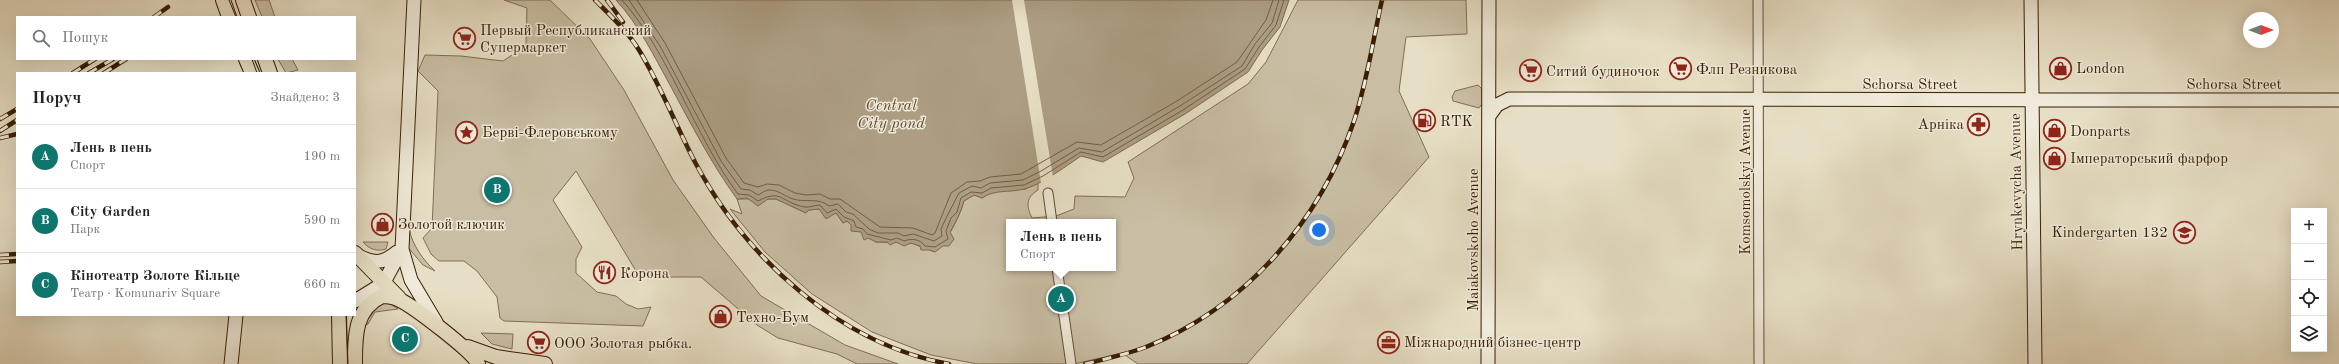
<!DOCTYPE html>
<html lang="uk">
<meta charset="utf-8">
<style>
body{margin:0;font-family:"Old Standard TT",serif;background:#f2f2f2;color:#222}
.controls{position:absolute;right:12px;bottom:12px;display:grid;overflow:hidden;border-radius:0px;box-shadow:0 4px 16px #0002}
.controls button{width:36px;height:36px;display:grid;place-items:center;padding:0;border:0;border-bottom:1px solid #e0e0e0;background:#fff;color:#222;font:20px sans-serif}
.compass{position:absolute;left:2243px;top:12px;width:36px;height:36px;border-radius:50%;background:#fff;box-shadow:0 4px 16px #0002;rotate:90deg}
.you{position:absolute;left:1319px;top:230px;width:14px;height:14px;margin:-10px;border:3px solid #fff;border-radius:50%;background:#1a73e8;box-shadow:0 0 0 6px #1a73e833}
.badge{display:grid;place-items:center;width:26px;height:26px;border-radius:50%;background:#0f766e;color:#fff;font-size:13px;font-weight:700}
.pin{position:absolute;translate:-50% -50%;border:2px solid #fff;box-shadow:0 1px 4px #0006}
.popup{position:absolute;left:1006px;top:219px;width:110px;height:52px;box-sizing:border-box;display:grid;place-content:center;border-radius:0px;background:#fff;filter:drop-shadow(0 1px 3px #0005);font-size:13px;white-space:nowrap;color:#767676}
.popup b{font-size:15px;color:#222}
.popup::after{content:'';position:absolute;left:50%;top:100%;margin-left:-8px;border:8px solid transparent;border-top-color:#fff}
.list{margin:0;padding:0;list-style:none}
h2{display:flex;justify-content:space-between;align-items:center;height:52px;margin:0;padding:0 16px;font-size:17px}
h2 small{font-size:13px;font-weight:400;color:#767676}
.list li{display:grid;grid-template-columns:26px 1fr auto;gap:12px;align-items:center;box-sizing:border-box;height:64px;padding:0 16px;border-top:1px solid #e0e0e0}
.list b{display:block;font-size:15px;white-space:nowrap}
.list p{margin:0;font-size:13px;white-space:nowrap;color:#767676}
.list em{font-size:13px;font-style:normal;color:#767676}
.icon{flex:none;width:22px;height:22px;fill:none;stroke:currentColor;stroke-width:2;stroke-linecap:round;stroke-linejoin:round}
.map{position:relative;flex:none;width:2339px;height:364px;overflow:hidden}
.search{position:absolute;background:#fff;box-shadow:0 4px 16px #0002;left:16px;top:16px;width:340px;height:44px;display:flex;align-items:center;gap:10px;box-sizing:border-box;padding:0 14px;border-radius:0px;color:#767676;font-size:15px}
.panel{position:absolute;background:#fff;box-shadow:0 4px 16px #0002;left:16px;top:72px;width:340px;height:244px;border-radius:0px}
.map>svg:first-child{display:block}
.green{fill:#c9bea4;stroke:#816e54;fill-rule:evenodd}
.water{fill:#ac9d83;stroke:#7e6a50}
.pier{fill:#e7dfc5}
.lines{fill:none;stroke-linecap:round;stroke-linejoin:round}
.shore{stroke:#725e43;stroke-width:1}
.street-casing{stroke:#644e34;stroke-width:11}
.secondary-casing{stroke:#391e03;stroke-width:15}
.primary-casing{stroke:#391e03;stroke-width:16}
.street{stroke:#efead9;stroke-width:9}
.secondary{stroke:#efead9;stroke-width:13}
.primary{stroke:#e7dfc5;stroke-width:14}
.tram{stroke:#391e03;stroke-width:1}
.rail-casing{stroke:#391e03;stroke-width:4.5}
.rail{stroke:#efead9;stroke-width:3;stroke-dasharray:9;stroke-linecap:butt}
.labels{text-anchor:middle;stroke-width:3;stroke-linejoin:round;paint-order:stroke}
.poi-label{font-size:15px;fill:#391e03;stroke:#efead9;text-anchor:start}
.street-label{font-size:15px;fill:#391e03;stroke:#efead9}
.water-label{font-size:16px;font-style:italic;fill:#614a30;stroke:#efead9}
</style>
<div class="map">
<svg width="2339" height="364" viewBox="0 0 2339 364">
<rect width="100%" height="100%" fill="#e7dfc5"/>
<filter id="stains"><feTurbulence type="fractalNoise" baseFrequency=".005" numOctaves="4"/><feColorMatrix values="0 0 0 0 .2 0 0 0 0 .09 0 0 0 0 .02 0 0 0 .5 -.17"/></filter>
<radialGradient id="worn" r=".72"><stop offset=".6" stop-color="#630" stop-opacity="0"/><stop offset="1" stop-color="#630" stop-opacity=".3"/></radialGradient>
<path class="green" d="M255,0H269L275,17H262Z
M504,0H550L590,39L624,90L673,180L714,238L761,296L845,345L898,364H857L837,354L778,338L757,325L701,277H671L636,271L576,171L553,200L582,247L576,259V273L597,292L616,296L626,304L638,309L651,307L643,326L504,321L500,318L497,297L477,271L464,261H439L431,254L423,238L432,228L438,91L418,71L425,55L461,56L503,61L526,46L527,8Z
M1298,0H1466L1467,34L1406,37L1399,91L1429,157L1247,364H1138L1122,353L1074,364H977L931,355L872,332L812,294L765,252L730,209L742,214L737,199H776L806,213L809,210L819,209L836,213L843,223L847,221L876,242L911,243L935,252C947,242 960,216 964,201L974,195L982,198L992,191L1026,189L1038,182V190C1026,197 1026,206 1032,218L1056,216L1074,209L1075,196L1125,197L1134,178L1128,162L1248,84L1266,62ZM1009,222H1113V268H1009Z
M278,59H292L298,70L286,73Z
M1478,85L1482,89V104L1479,108L1453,101L1452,97L1455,91Z
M409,229C413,246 423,260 435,271L423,265L406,245Z
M363,242H388L386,249C377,252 369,249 363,242Z
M389,303L398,309L375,312L368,324L363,326C368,315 376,303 389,303Z
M481,333L513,334L512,349L492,344Z"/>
<path class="water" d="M616,0H1289L1280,27L1262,50L1248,72L1185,114L1103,162L1081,156C1066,166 1041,185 1024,189C1009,193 995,189 982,198L974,195L964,201C961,212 956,222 950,232L954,239L949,246H943L935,252L930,250H921L920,246L911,243L904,246L896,242L890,245L887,242H876L868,238L864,240L861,232L851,231V225L847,221L843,223L836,213L826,219L819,209L809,210L806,213L776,199H768L758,206L747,198L737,199C711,163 691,124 670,85C654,56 639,25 616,0Z"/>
<path class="pier" d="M1012,0H1024L1053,177L1041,183Z"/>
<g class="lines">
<path class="shore" d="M622,0C670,54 694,135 738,194L749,195L758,201C782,188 781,203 805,207C809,208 815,205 820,205L827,213L836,209L844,217L854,221L856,227L863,229L867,234L891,240L897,238L904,241C912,238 920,239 925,246L935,247L948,239L946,231L951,218L957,212L961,198L971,192L982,193L991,188L1024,185L1043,176L1081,152L1103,157L1183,110L1245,69L1259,47L1276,25L1284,0
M629,0L660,46L721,161L741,189L750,190L758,195C762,193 765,190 769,190C779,190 784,196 793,199C806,203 818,197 829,206L838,204L846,212L853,214L869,229L878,233H898L904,236L913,234L934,241L942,236L941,229L947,216L959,193L972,186L981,188L990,183L1023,180L1041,171L1079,148L1102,152L1180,106L1242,66L1255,44L1272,23L1279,0
M637,0L665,43L726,158L744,183L758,187L767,184L779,185L795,193L806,195L820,194L830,199H840L880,227L913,228L932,235L935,233L951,193L967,182L980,181L990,177L1021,174L1077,142L1101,145L1177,101L1237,62L1266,20L1273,0"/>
<defs>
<path id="street" d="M1758,0L1759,364
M1048,193L1052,222
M1057,268L1071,364"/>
<path id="secondary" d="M414,0L402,249L411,280L436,322
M2031,0L2035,364
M1489,116L1497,105L1509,99L2339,100
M357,255C373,264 383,264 397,252
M355,301L376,288
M369,304L383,284L402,249
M231,364L236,315
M1488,364L1489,0"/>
<path id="primary" d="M223,0L229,17
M243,0L249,17
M246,59L252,73
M265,59L270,73
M355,253L399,298
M339,315L340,364
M468,347L496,357L545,364
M355,364C355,338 354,309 382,296C388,296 394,297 400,300C414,307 474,352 478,364"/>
</defs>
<use href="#street" class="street-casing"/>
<use href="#secondary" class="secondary-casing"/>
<use href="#primary" class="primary-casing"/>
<use href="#street" class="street"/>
<use href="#secondary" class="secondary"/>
<use href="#primary" class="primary"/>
<path class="tram" d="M229,0L236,17
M252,59L257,73
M346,315L348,364"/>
<defs>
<path id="rail" d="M595,0C611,16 627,31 639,50C661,86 676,126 696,164C747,259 840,344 949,364
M607,0L623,22
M154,17L168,7
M73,73L95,59
M89,73L113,59
M104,73L126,59
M0,119L17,109
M0,131L17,120
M0,138L17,134
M0,255L17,254
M0,262L17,261
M1085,364C1106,359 1127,354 1146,347C1246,307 1320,221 1354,121C1367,82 1373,40 1382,0"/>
</defs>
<use href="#rail" class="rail-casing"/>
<use href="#rail" class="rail"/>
</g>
<defs>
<symbol id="supermarket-ring" viewBox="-11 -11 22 22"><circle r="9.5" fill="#efead9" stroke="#8f2418" stroke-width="1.5"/><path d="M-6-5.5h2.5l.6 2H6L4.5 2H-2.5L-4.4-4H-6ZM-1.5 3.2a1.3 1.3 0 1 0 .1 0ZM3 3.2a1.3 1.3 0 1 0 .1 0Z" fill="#8f2418"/></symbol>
<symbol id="shop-ring" viewBox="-11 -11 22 22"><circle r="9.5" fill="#efead9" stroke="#8f2418" stroke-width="1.5"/><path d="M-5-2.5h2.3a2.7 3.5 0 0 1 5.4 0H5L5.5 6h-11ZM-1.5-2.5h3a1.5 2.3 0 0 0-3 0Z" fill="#8f2418"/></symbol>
<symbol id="fuel-ring" viewBox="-11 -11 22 22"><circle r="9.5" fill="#efead9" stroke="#8f2418" stroke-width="1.5"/><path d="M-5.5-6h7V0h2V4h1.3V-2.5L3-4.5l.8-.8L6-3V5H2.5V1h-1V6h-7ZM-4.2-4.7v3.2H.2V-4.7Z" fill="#8f2418"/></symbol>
<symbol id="pharmacy-ring" viewBox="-11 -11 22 22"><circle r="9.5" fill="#efead9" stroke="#8f2418" stroke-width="1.5"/><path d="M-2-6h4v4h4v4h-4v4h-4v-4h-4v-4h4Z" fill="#8f2418"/></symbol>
<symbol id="sight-ring" viewBox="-11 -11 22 22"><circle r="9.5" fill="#efead9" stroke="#8f2418" stroke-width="1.5"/><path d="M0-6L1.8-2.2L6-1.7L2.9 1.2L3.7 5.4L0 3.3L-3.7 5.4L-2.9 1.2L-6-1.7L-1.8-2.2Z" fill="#8f2418"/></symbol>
<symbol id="school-ring" viewBox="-11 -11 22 22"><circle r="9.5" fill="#efead9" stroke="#8f2418" stroke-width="1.5"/><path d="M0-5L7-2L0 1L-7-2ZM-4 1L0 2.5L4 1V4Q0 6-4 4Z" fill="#8f2418"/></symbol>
<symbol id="restaurant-ring" viewBox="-11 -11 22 22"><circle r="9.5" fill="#efead9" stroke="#8f2418" stroke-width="1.5"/><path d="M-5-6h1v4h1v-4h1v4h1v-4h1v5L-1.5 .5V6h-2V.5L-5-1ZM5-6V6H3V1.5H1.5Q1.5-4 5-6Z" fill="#8f2418"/></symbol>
<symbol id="office-ring" viewBox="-11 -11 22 22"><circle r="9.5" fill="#efead9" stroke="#8f2418" stroke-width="1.5"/><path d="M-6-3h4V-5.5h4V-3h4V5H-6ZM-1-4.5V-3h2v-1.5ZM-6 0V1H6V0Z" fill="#8f2418"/></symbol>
</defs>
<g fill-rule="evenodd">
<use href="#supermarket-ring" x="452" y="26" width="25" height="25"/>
<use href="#shop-ring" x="2048" y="56" width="25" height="25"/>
<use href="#supermarket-ring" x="1668" y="56" width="25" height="25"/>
<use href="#supermarket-ring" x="1518" y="58" width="25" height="25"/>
<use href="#fuel-ring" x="1412" y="108" width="25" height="25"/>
<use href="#pharmacy-ring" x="1966" y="112" width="25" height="25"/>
<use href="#shop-ring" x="2042" y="118" width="25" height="25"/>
<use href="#sight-ring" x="454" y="120" width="25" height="25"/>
<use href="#shop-ring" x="2042" y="146" width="25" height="25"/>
<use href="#shop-ring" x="370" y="212" width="25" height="25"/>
<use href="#school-ring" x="2172" y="220" width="25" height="25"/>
<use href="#restaurant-ring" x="592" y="260" width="25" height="25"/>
<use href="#shop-ring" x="708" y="304" width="25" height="25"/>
<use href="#office-ring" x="1376" y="330" width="25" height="25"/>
<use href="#supermarket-ring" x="526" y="330" width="25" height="25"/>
</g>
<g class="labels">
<g class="poi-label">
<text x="480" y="35">Первый Республиканский<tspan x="480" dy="17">Супермаркет</tspan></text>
<text x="2076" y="73">London</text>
<text x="1696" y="74">Флп Резникова</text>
<text x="1546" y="76">Ситий будиночок</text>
<text x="1440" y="126">RTK</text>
<text x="1964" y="129" text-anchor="end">Арніка</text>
<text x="2070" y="136">Donparts</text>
<text x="482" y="137">Берві-Флеровському</text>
<text x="2070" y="163">Імператорський фарфор</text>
<text x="398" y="229">Золотой ключик</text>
<text x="2168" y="237" text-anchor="end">Kindergarten 132</text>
<text x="620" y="278">Корона</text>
<text x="736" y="322">Техно-Бум</text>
<text x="1404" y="347">Міжнародний бізнес-центр</text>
<text x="554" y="348">ООО Золотая рыбка.</text>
</g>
<g class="street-label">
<text x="1910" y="89">Schorsa Street</text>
<text x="2234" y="89">Schorsa Street</text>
<text transform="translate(1745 182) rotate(-90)" y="5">Komsomolskyi Avenue</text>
<text transform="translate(2016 182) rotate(-91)" y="5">Hrynkevycha Avenue</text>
<text transform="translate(1473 240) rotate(-90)" y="5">Maiakovskoho Avenue</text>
</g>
<g class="water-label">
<text x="891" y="110">Central<tspan x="891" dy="18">City pond</tspan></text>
</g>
</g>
<rect width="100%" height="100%" filter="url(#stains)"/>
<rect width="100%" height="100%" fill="url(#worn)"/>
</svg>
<div class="controls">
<button>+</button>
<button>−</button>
<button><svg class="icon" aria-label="locate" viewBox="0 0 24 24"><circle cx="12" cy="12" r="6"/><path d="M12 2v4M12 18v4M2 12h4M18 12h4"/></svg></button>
<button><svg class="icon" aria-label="layers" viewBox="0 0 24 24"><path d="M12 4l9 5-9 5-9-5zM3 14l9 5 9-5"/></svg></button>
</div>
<svg class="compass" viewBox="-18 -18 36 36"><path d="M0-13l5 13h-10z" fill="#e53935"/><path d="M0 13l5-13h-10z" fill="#767676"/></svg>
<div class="you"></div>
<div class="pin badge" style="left:1061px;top:299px">A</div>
<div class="popup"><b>Лень в пень</b>Спорт</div>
<div class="pin badge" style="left:497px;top:190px">B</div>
<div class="pin badge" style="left:405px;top:339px">C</div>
<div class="search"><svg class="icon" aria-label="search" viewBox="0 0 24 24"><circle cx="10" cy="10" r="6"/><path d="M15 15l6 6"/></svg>Пошук</div>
<section class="panel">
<h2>Поруч<small>Знайдено: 3</small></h2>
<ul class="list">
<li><span class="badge">A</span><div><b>Лень в пень</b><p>Спорт</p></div><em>190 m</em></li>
<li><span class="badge">B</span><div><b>City Garden</b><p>Парк</p></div><em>590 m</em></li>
<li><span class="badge">C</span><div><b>Кінотеатр Золоте Кільце</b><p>Театр · Komunariv Square</p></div><em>660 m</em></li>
</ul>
</section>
</div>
